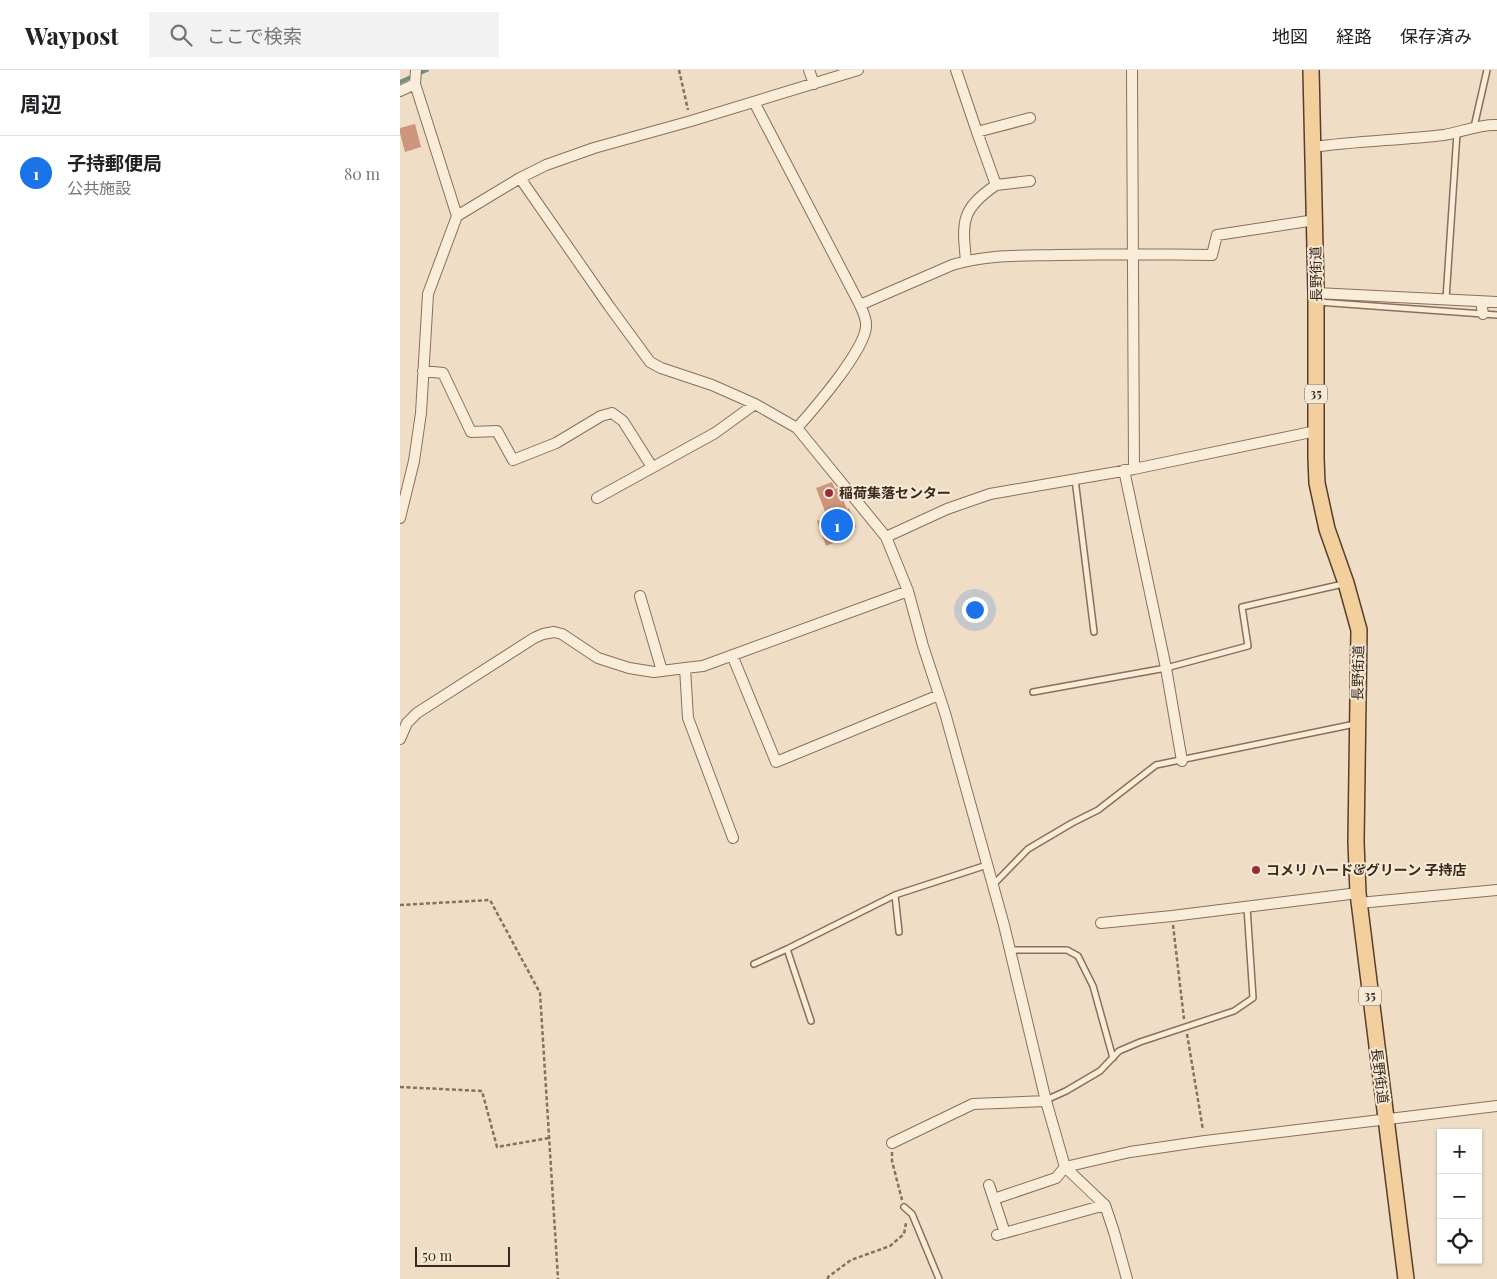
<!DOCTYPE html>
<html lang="ja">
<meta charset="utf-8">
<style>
body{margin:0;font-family:"Playfair Display","Noto Sans JP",serif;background:#f2f2f2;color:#202124}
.controls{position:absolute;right:15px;bottom:15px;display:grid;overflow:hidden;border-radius:0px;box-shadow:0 1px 4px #0004}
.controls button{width:45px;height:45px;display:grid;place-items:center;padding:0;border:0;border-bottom:1px solid #e0e0e0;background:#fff;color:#202124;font:25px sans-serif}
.scale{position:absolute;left:15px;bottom:12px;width:95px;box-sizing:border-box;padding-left:5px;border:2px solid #3a291f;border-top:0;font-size:14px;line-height:18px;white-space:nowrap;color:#3a291f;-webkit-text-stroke:4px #f6e9d5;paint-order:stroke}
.you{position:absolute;left:574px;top:539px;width:18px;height:18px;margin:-12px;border:4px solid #fff;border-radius:50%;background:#1a73e8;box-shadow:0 0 0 8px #1a73e833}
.badge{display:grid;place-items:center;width:32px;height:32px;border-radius:50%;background:#1a73e8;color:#fff;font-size:16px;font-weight:700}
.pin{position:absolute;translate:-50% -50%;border:2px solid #fff;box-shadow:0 1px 5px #0006}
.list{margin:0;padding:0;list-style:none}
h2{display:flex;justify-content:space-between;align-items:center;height:65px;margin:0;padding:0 20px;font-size:21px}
h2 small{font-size:16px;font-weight:400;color:#757577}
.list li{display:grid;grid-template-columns:32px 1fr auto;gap:15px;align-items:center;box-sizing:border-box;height:75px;padding:0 20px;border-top:1px solid #e0e0e0}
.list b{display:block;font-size:19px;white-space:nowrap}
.list p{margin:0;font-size:16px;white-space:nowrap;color:#757577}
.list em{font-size:16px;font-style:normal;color:#757577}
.icon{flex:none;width:28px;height:28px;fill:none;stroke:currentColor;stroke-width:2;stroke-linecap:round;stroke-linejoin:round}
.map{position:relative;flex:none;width:1097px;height:1209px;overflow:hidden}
header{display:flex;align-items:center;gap:30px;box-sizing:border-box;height:70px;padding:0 25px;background:#fff;border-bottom:1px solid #e0e0e0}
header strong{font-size:24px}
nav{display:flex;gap:28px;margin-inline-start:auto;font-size:18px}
.search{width:350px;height:45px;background:#f2f2f2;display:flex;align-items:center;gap:12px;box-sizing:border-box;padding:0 18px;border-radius:0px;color:#757577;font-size:19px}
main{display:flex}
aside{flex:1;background:#fff}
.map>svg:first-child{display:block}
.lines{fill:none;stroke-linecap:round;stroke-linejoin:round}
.stream{stroke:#6d9184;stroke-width:4}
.building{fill:#cd957b}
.lane-casing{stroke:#8a6f5b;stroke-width:8}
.street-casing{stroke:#8a6f5b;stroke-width:12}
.primary-casing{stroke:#583e2f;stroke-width:18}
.path{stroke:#8a6f5b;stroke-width:2.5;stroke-dasharray:4 2.5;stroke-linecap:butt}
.lane{stroke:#f9ecd9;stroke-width:5}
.street{stroke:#f9ecd9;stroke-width:10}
.primary{stroke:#f2cf9d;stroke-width:15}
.poi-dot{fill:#9a2a36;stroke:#f6e9d5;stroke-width:2}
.labels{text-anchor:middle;stroke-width:4;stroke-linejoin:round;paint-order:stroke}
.shield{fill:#f6e9d5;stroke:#726356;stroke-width:1}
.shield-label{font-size:12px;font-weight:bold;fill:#3a291f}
.street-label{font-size:14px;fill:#3a291f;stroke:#f6e9d5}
.poi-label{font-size:14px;font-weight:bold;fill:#3a291f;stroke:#f6e9d5;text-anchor:start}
</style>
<header>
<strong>Waypost</strong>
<div class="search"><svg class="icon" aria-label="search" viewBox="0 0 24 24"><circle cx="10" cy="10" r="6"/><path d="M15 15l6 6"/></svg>ここで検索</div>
<nav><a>地図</a><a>経路</a><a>保存済み</a></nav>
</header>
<main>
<aside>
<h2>周辺<small></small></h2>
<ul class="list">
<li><span class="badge">1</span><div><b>子持郵便局</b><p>公共施設</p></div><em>80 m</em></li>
</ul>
</aside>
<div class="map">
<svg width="1097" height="1209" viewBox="0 0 1097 1209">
<rect width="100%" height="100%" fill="#efdec5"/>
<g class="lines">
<path class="stream" d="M0,12L27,0"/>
</g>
<path class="building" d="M15,54L21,77L5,82L0,63V58Z
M432,412L435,419L437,418L440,422L447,439L449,438L456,457L446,461L448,467L426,476L417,451L427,447L416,418Z"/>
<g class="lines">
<defs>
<path id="lane" d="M1074,57L1087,0
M1046,229L1057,63
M918,232L1097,245
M675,409L694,562
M633,622L766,598L848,576L842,537L943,514
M593,815L628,779L672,753L698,740L756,695L955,654
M495,825L587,795
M387,879L495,825L499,862
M610,880H667L678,886L693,916L713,988
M354,894L387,879L411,951
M646,1030L666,1021L700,1001L719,981L740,972L834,941L853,928L847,837
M504,1137L512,1144L539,1209"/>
<path id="street" d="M409,0L414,14
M556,0L577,62L630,48
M732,0L734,399
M0,21L15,14
M354,32L460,235C463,242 467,249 466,257C464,281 414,339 397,358
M913,77C957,71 1001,70 1044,65C1062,62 1079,54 1097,55
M120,108L209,236L250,292L261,298L312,315L355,334L397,358L486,467L508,521L523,576L545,643L604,855L646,1031L665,1097L705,1135L714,1162L727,1209
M596,115L630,111
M57,146L120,108L146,95L194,78L291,51L458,0
M566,191C562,151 561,139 596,115L577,62
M916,223L1097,232
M1081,232L1083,244
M460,235L552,195C587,184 623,186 659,185C710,184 761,184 812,185L817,165L915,150
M23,301L43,303L71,362L97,361L113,390L156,373L201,346L212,343L223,351L252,397
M724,400L766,598L782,691
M197,428L315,363L355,334
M0,448L14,391L21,343L28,224L57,146L15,14L16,0
M486,467L547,439L590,424L734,399L916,361
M240,526L262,601
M332,585L376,692L539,625
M285,598L288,648L333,768
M0,669L7,653L17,643L134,568L143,564L154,562L162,564L198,588L229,598L254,602L285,598L303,596L508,521
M959,833L1097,820
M701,853L772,846L958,823
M492,1073L573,1034L646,1031
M589,1115L605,1163
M594,1129L656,1108L665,1097L730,1082L805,1071L1097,1036
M597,1165L705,1135"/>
<path id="primary" d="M911,0L916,223V388L917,413L927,459L946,513L959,560L956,772L958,823L1006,1209"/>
</defs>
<use href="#lane" class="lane-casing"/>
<use href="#street" class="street-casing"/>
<use href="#primary" class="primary-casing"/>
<path class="path" d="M279,0L288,40
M0,835L90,830L140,923L158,1209
M773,855L784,949
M787,964L803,1060
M0,1017L82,1021L97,1077L149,1068
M492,1082V1091L502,1130
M428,1209V1207L451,1190L490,1176L504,1164L506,1153"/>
<use href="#lane" class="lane"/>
<use href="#street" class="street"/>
<use href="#primary" class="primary"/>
</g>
<g class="poi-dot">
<circle cx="429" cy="423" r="5"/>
<circle cx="856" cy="800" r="5"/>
</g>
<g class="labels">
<g class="shield">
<rect x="905" y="314.5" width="22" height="19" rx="4"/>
<rect x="959" y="916.5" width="22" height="19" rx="4"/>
</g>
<g class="shield-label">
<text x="916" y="328">35</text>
<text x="970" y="930">35</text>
</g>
<g class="street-label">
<text transform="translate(916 204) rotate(-91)" y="5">長野街道</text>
<text transform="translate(958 603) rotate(-89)" y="5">長野街道</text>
<text transform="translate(980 1006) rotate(83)" y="5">長野街道</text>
</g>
<g class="poi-label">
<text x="439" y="428">稲荷集落センター</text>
<text x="866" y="805">コメリ ハード&amp;グリーン 子持店</text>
</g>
</g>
</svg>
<div class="controls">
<button>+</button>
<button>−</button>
<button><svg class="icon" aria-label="locate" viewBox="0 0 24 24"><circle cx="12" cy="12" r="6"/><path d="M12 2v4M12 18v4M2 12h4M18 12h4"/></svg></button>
</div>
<div class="scale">50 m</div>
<div class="you"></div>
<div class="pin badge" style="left:437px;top:455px">1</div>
</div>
</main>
